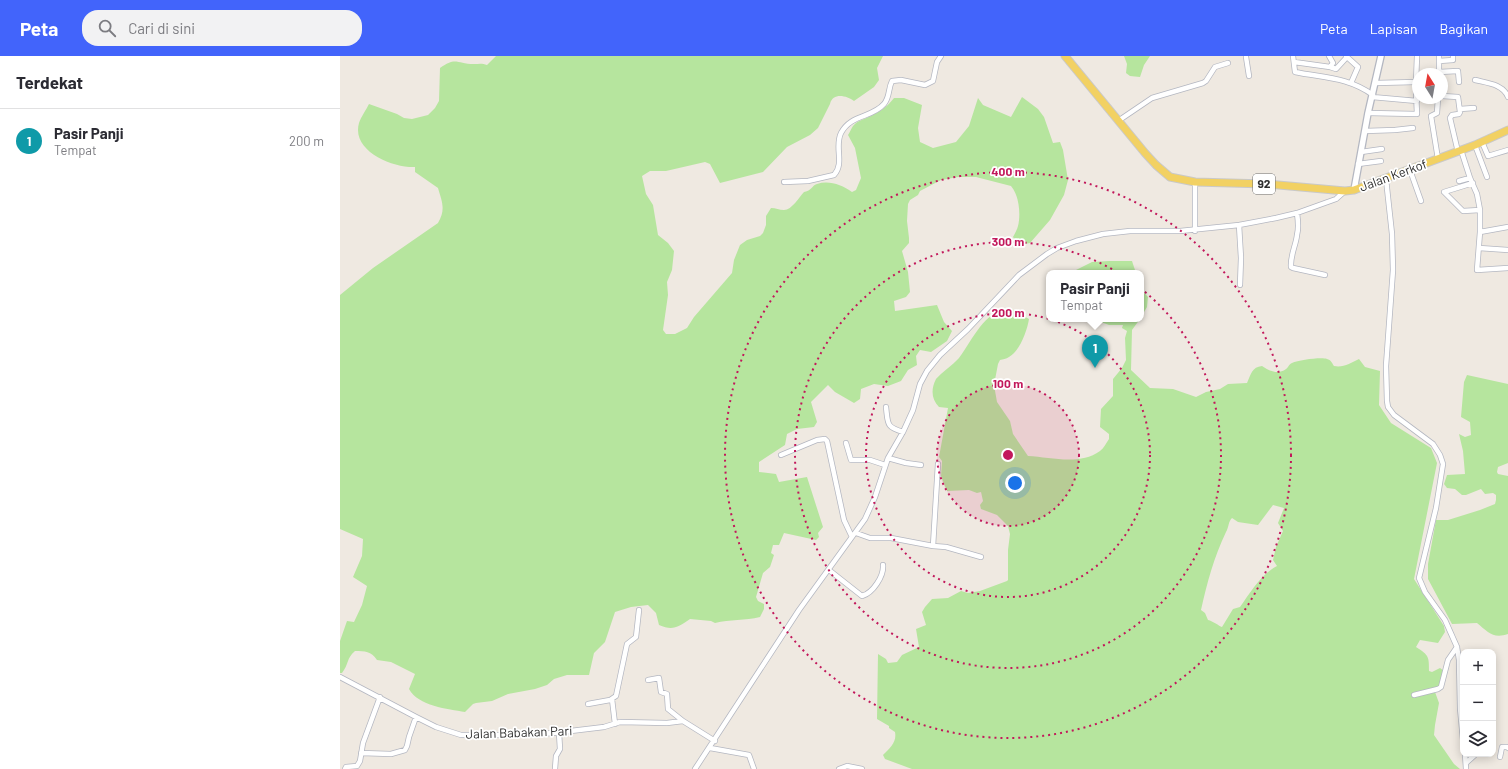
<!DOCTYPE html>
<html lang="id">
<meta charset="utf-8">
<style>
body{margin:0;font-family:Barlow,sans-serif;background:#f2f2f3;color:#2b2b33}
.controls{position:absolute;right:12px;bottom:12px;display:grid;overflow:hidden;border-radius:8px;box-shadow:0 2px 10px #0003}
.controls button{width:36px;height:36px;display:grid;place-items:center;padding:0;border:0;border-bottom:1px solid #e1e1e2;background:#fff;color:#2b2b33;font:20px sans-serif}
.compass{position:absolute;left:1072px;top:12px;width:36px;height:36px;border-radius:50%;background:#fff;box-shadow:0 2px 10px #0003;rotate:349deg}
.you{position:absolute;left:675px;top:427px;width:14px;height:14px;margin:-10px;border:3px solid #fff;border-radius:50%;background:#1a73e8;box-shadow:0 0 0 6px #1a73e833}
.badge{display:grid;place-items:center;width:26px;height:26px;border-radius:50%;background:#4264fb;color:#fff;font-size:13px;font-weight:700}
.pin{position:absolute;translate:-50% -33px;filter:drop-shadow(0 1px 2px #0008)}
.pin::after{content:'';position:absolute;top:21px;width:14px;height:12px;background:inherit;clip-path:polygon(0 0,100% 0,50% 100%)}
.popup{position:absolute;left:706px;top:214px;width:98px;height:52px;box-sizing:border-box;display:grid;place-content:center;border-radius:8px;background:#fff;filter:drop-shadow(0 1px 3px #0005);font-size:13px;white-space:nowrap;color:#7c7c81}
.popup b{font-size:15px;color:#2b2b33}
.popup::after{content:'';position:absolute;left:50%;top:100%;margin-left:-8px;border:8px solid transparent;border-top-color:#fff}
.list{margin:0;padding:0;list-style:none}
h2{display:flex;justify-content:space-between;align-items:center;height:52px;margin:0;padding:0 16px;font-size:17px}
h2 small{font-size:13px;font-weight:400;color:#7c7c81}
.list li{display:grid;grid-template-columns:26px 1fr auto;gap:12px;align-items:center;box-sizing:border-box;height:64px;padding:0 16px;border-top:1px solid #e1e1e2}
.list b{display:block;font-size:15px;white-space:nowrap}
.list p{margin:0;font-size:13px;white-space:nowrap;color:#7c7c81}
.list em{font-size:13px;font-style:normal;color:#7c7c81}
.icon{flex:none;width:22px;height:22px;fill:none;stroke:currentColor;stroke-width:2;stroke-linecap:round;stroke-linejoin:round}
.map{position:relative;flex:none;width:1168px;height:713px;overflow:hidden}
header{display:flex;align-items:center;gap:24px;box-sizing:border-box;height:56px;padding:0 20px;background:#4264fb;color:#fff}
header strong{font-size:19px}
nav{display:flex;gap:22px;margin-inline-start:auto;font-size:14px}
.search{width:280px;height:36px;background:#f2f2f3;display:flex;align-items:center;gap:10px;box-sizing:border-box;padding:0 14px;border-radius:16px;color:#7c7c81;font-size:15px}
main{display:flex}
aside{flex:1;background:#fff}
.map>svg:first-child{display:block}
.green{fill:#b6e59e;fill-rule:evenodd}
.lines{fill:none;stroke-linecap:round;stroke-linejoin:round}
.minor-casing{stroke:#b4b7c1;stroke-width:6}
.tertiary-casing{stroke:#b4b7c1;stroke-width:8}
.primary-casing{stroke:#c9c9c9;stroke-width:9}
.minor{stroke:#fff;stroke-width:4.5}
.tertiary{stroke:#fff;stroke-width:5.5}
.primary{stroke:#f2d163;stroke-width:7}
.ring{fill:none;stroke:#c2185b;stroke-width:2;stroke-dasharray:2 4}
.labels{text-anchor:middle;stroke-width:3.5;stroke-linejoin:round;paint-order:stroke}
.shield{fill:#fff;stroke:#6d6d6d;stroke-width:1}
.shield-label{font-size:12px;font-weight:bold;fill:#2e2e2e}
.street-label{font-size:13px;fill:#2e2e2e;stroke:#fff}
.centre{fill:#c2185b;stroke:#fff;stroke-width:2}
.ring-label{font-size:12px;text-anchor:middle;font-weight:bold;fill:#c2185b;stroke:#fff;stroke-width:3.5;stroke-linejoin:round;paint-order:stroke}
</style>
<header>
<strong>Peta</strong>
<div class="search"><svg class="icon" aria-label="search" viewBox="0 0 24 24"><circle cx="10" cy="10" r="6"/><path d="M15 15l6 6"/></svg>Cari di sini</div>
<nav><a>Peta</a><a>Lapisan</a><a>Bagikan</a></nav>
</header>
<main>
<aside>
<h2>Terdekat<small></small></h2>
<ul class="list">
<li><span class="badge" style="background:#0f9aa8">1</span><div><b>Pasir Panji</b><p>Tempat</p></div><em>200 m</em></li>
</ul>
</aside>
<div class="map">
<svg width="1168" height="713" viewBox="0 0 1168 713">
<rect width="100%" height="100%" fill="#efe9e1"/>
<path class="green" d="M156,0H543L537,12L539,24L534,31L514,45C507,40 493,36 490,48L478,72L470,79L447,91L423,116L380,127L370,108L365,106L326,115H310L302,120L306,138L313,149L318,179L328,187L334,195L332,214L327,226L328,239L323,274L326,278H335L347,272L354,261L392,217L394,204L400,189L407,184L420,180L423,177L426,169V160L431,152C436,152 439,154 444,154C452,154 459,141 464,136C473,134 471,130 477,128C489,124 502,129 512,136L516,134L521,122L515,92L508,79C510,76 511,73 513,70C518,64 525,63 531,60C541,55 548,50 554,42H564L582,49L578,72L580,86L593,92L616,86L629,70L638,42L643,49L671,61L682,41L698,53L704,61L713,87L720,86L723,94L728,124L724,139L710,164L690,187L679,189L673,181C675,177 677,174 678,170C681,158 679,139 671,130L636,121H618L601,124L580,135L578,139L570,144L568,148L567,165L569,182V187L562,195L568,216L570,236L566,241L554,245L555,255L597,249L604,266L612,275L607,285L591,296L580,294L576,300L577,309L568,314L561,325L548,330L534,328L521,333L520,343L514,347L495,336L488,329L471,346L477,366L474,371L457,373L447,378L445,389L419,406V416L436,418L439,426L467,421L483,471L478,477L479,481L476,484L444,477L439,489H433L431,497L434,499L430,511L423,517L416,541L418,545L424,548V553L420,561C405,565 390,563 375,567L371,565L350,563C338,571 333,575 319,569L316,557L308,549L291,551L275,556L265,586L254,597L249,619H227L214,623L207,629L195,633L168,638L152,645L136,647L133,648L125,656C108,653 78,650 69,633L75,618L51,606L37,604C31,595 25,595 15,595C6,603 9,608 2,617H0V585L7,565L14,566L22,549L27,530L13,521L22,500L23,483L0,473V239L33,212L98,167C106,153 102,146 98,132L75,116V111C53,112 11,95 19,67C21,61 26,54 29,48L57,58L64,62L72,63L88,59L95,52L99,45L100,12C116,0 117,8 134,8C139,8 142,7 147,9Z
M784,0H810L804,9L800,21L790,20L786,17L787,8Z
M769,205H792L796,217H730L752,206Z
M801,233L808,241L807,251L801,261Z
M670,252L689,263C687,275 680,295 669,301C666,303 663,303 660,304L658,308L654,329L657,346L670,365L673,378L688,400C711,401 739,410 760,395C764,392 766,387 769,383V378L760,371L761,353L773,340V323L782,312L786,304L785,282L787,275L782,272L783,269H769L753,263H800L792,274L791,314L810,332L833,333L856,341L866,336L880,333L888,328L907,327C911,318 912,311 922,310C929,315 938,319 946,313C948,312 949,308 952,307C959,304 981,301 987,303C991,304 992,307 994,310C1003,312 1011,307 1019,303L1025,311L1040,315L1039,349L1051,367L1091,392L1097,407L1074,523L1104,570L1105,576L1098,587L1080,584L1076,591C1089,599 1089,601 1089,615L1092,616L1100,612L1104,615L1101,626L1095,636L1099,647L1095,669L1094,679L1114,708L1120,713H572L545,703L543,699C550,692 557,686 555,676L549,672V670L537,663L538,598L546,603L548,607L557,606L562,599L579,591L576,573L586,569L582,556L585,551L592,543L608,542L621,535L628,537L640,535L667,525L668,524V494L670,478L668,470L657,459L641,453L640,449L643,445L641,436L637,437L629,434L607,435L601,420L602,405L599,401L608,352L599,351C591,343 591,333 596,323C603,315 612,310 619,302C634,282 643,256 670,252ZM933,449L944,452L938,467L943,475L936,491L933,504L937,510C921,518 910,537 900,551L893,553L882,571C879,570 873,565 868,564L865,557L861,554C867,527 874,501 886,476C889,471 888,466 892,462L898,466L918,469Z
M1127,319L1168,328V407L1158,411L1157,416L1158,418L1168,420V578C1153,583 1148,576 1137,567L1112,568L1088,523V508L1096,464H1108L1140,454L1155,448L1156,444V439L1153,437L1145,438L1141,433L1126,439H1122L1115,433L1107,432L1104,428L1107,419L1125,418L1123,395L1119,378L1125,381L1131,379L1130,366L1121,361L1124,326Z"/>
<g class="lines">
<defs>
<path id="minor" d="M953,0L955,16C984,22 1008,21 1033,39
M989,0L993,7L990,11
M1006,0L1018,11L1011,27
M1099,0V18
M906,1L909,20
M1099,5L1113,4V0
M954,6L990,11L996,13L1007,1
M1099,16L1118,15L1119,26
M1135,24C1147,27 1163,28 1168,41
M1036,27L1076,26L1077,0
M1102,40L1118,41L1120,56L1119,58L1112,59L1110,62L1118,96
M1032,41L1077,45
M1120,53L1134,52
M1028,57L1077,58L1076,36
M778,65L812,42L863,27L866,25L875,11L888,7
M1025,75L1055,74L1073,72
M1142,86L1148,100L1168,94
M1135,89L1147,121
M1121,94L1130,122L1137,138L1140,154V176L1137,214L1168,212
M1021,96L1042,93
M1098,103L1091,60L1097,57L1098,42
M1018,108L1041,105
M1070,114L1081,145
M1046,123L1052,178L1053,214L1046,310L1047,345L1048,351L1054,359L1093,388L1100,399L1103,408L1096,452L1079,522L1085,536L1105,564L1117,591L1119,604L1120,652L1123,684
M1119,125L1130,122
M444,126L468,125L494,119C505,107 494,91 501,77C511,58 532,62 544,48C550,41 548,33 552,25L561,24L585,29L593,25L597,6L601,0
M855,126V175
M1133,127L1104,136L1123,155L1140,154
M957,157C958,164 959,172 957,179C956,189 950,200 951,211L953,212L985,219
M899,169L901,202L900,229
M1140,176L1168,171
M1139,192L1168,194
M546,351C548,368 546,371 563,376
M506,387L511,404H530L545,409
M441,399L477,384L485,383L487,385L504,464L512,481
M548,402L566,407L581,409
M516,477L530,482H551L593,490L606,491L641,501
M593,490L598,408
M489,514L522,540C533,537 544,520 543,509
M0,621L76,661L96,671L121,679H182L214,677L264,671L280,666L327,667L343,665L375,685
M308,624L319,622L321,636L327,638L328,653L343,665
M1074,639L1098,633L1101,631L1108,604L1117,591
M272,643L275,668
M248,648L270,644L276,640L287,588L296,581L299,554
M370,692L409,699L414,713
M21,697L51,698L65,694L67,690L69,681L76,661
M1125,698L1126,713
M1160,701L1162,691H1167L1168,692
M1126,707L1136,698
M5,713L6,711L17,710L20,705L23,687L40,641
M215,713L216,700L220,693L219,677
M355,713L459,554L525,463L535,441L548,402L563,376L573,354L580,328L587,315L600,299L628,273L679,219L707,198L717,192L736,185L763,178L790,175H840L899,169L936,162L957,157L996,143L1005,135
M499,713L507,710L522,713"/>
<path id="tertiary" d="M1014,134L1028,57L1041,0"/>
<path id="primary" d="M725,0L805,97L816,109L830,121L855,126L926,128L1005,135L1014,134L1135,89L1168,74"/>
</defs>
<use href="#minor" class="minor-casing"/>
<use href="#tertiary" class="tertiary-casing"/>
<use href="#primary" class="primary-casing"/>
<use href="#minor" class="minor"/>
<use href="#tertiary" class="tertiary"/>
<use href="#primary" class="primary"/>
</g>
<circle cx="668" cy="399" r="71" fill="#c2185b" fill-opacity=".12"/>
<g class="ring">
<circle cx="668" cy="399" r="71"/>
<circle cx="668" cy="399" r="142"/>
<circle cx="668" cy="399" r="213"/>
<circle cx="668" cy="399" r="283"/>
</g>
<g class="labels">
<rect class="shield" x="913" y="118" width="22" height="20" rx="3"/>
<g class="shield-label">
<text x="924" y="132">92</text>
</g>
<g class="street-label">
<text transform="translate(1053 119) rotate(-20)" y="5">Jalan Kerkof</text>
<text transform="translate(179 676) rotate(-2)" y="5">Jalan Babakan Pari</text>
</g>
</g>
<circle cx="668" cy="399" r="6" class="centre"/>
<g class="ring-label">
<text x="668" y="120">400 m</text>
<text x="668" y="190">300 m</text>
<text x="668" y="261">200 m</text>
<text x="668" y="332">100 m</text>
</g>
</svg>
<div class="controls">
<button>+</button>
<button>−</button>
<button><svg class="icon" aria-label="layers" viewBox="0 0 24 24"><path d="M12 4l9 5-9 5-9-5zM3 14l9 5 9-5"/></svg></button>
</div>
<svg class="compass" viewBox="-18 -18 36 36"><path d="M0-13l5 13h-10z" fill="#e53935"/><path d="M0 13l5-13h-10z" fill="#7c7c81"/></svg>
<div class="you"></div>
<div class="pin badge" style="left:755px;top:312px;background:#0f9aa8">1</div>
<div class="popup"><b>Pasir Panji</b>Tempat</div>
</div>
</main>
